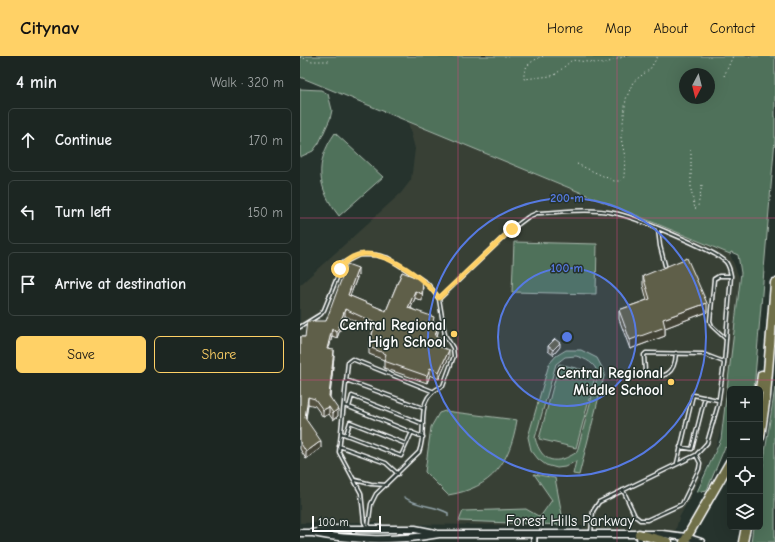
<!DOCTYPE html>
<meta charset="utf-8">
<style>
body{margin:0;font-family:"Comic Neue",sans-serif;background:#252e2a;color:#f1f3f6}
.controls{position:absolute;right:12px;bottom:12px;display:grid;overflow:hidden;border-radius:6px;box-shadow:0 4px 16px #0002}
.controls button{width:36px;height:36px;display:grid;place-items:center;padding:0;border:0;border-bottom:1px solid #3a4340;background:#1c2622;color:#f1f3f6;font:20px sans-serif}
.compass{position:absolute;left:379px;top:12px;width:36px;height:36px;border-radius:50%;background:#1c2622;box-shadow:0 4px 16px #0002;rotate:187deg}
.scale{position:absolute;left:12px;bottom:10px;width:69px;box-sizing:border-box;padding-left:4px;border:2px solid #fff;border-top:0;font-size:11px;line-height:14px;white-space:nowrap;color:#fff;-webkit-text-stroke:3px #26332d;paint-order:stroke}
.stop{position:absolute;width:12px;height:12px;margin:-9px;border:3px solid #ffd166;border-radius:50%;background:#fff}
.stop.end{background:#ffd166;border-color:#fff;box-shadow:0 1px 4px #0008}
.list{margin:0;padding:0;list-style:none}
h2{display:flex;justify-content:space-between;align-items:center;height:52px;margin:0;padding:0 16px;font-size:17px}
h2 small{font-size:13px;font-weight:400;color:#a0a5a5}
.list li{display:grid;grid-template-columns:26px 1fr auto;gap:12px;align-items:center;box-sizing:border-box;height:64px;margin:0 8px 8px;padding:0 8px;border:1px solid #3a4340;border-radius:6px}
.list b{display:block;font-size:15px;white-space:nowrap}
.list em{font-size:13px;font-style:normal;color:#a0a5a5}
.actions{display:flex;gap:8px;padding:12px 16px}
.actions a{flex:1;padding:9px 0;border:1px solid #ffd166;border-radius:6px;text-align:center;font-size:14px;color:#ffd166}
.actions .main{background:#ffd166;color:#111}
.icon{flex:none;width:22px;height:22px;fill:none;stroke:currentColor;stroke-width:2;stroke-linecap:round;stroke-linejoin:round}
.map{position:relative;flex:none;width:475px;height:486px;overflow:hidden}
header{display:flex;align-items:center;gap:24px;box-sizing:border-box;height:56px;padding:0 20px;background:#ffd166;color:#111}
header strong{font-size:19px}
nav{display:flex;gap:22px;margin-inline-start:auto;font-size:14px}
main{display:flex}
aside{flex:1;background:#1c2622}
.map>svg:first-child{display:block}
.built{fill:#374036}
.green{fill:#50715a;stroke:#a8b8ac;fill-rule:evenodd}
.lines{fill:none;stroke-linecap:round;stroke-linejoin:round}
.stream{stroke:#93a4aa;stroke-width:1.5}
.lane-casing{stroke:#fff;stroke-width:5}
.street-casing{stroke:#fff;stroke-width:8}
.secondary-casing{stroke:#fff;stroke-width:9}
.highway-casing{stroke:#fff;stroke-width:11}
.path{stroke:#fff;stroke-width:1;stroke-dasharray:1 3;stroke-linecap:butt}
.lane{stroke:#26332d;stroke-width:2}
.street{stroke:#26332d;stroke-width:4.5}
.secondary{stroke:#26332d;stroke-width:6}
.highway{stroke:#70704a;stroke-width:8}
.wall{fill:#525140;stroke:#fff}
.shaded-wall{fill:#424234;stroke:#fff}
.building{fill:#5f5e4a;stroke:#fff}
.route{stroke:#ffd166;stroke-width:5}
.grid{fill:none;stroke:#ce467c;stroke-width:1;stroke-opacity:0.55}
.ring{fill:none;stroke:#567ae2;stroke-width:2}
.poi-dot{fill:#ffd166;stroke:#26332d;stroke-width:1.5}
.labels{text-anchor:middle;stroke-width:3;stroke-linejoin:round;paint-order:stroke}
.poi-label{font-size:15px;font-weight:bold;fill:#fff;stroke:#26332d;text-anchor:end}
.street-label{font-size:15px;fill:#fff;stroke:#26332d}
.centre{fill:#567ae2;stroke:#26332d;stroke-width:2}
.ring-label{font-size:12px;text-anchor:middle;font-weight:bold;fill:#567ae2;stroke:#26332d;stroke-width:3;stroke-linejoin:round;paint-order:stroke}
</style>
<header>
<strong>Citynav</strong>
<nav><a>Home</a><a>Map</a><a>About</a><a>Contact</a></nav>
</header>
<main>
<aside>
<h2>4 min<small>Walk · 320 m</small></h2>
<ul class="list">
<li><svg class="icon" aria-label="ahead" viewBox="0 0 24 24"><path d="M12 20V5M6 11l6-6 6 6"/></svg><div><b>Continue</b></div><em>170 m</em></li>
<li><svg class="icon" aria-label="left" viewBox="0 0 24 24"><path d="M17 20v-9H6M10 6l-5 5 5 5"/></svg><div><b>Turn left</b></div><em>150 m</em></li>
<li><svg class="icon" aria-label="arrive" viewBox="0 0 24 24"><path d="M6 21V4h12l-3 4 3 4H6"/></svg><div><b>Arrive at destination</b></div></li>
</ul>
<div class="actions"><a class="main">Save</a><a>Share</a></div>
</aside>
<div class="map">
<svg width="475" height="486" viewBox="0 0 475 486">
<rect width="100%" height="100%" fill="#26332d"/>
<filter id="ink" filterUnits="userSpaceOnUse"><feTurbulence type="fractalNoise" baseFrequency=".025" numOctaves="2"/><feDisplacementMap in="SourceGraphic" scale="8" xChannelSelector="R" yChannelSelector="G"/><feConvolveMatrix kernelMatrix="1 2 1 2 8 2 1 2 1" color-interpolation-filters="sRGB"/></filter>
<g filter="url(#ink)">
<path class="built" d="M108,66L430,198L439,221L440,255L427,354L414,397L379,462L374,480L282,479L283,470L79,468L76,466L0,467V229L101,137L111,124L115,93Z"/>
<path class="green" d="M0,0H475V83L454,333H430V395L425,391L407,434L397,436L421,383L441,217L438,199L431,196L430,198L0,21ZM385,18H409V42H385Z
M0,33L21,34L28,38L32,54L30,63L19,87L13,95L0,101Z
M35,77L83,121L39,160C17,132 14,107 35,77Z
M214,186L297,188L296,238L212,236Z
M266,294H281L297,302L305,317L279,419L273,418L276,405L265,411L257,412L246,409L238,403L231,394L228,381L249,308L256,300ZM276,300C286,303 295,307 298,318L277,396C257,409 242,408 235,382L256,308L265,301Z
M259,308L296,317L276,392L239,383Z
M475,332V486H451L453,471H460V428Z
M145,355L217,364C210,406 193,432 148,439L125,416L131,371L139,357Z
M234,418L255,422L264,469L159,465L163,455L226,453L240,461L252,444Z"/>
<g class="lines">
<path class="stream" d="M104,441C117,451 134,449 148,457V460"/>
<defs>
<path id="lane" d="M358,173L360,190L366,213
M139,243L212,173L228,161L237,157C262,156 290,152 314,157C330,159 416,195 426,206C429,210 430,214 431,220L424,308L418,349L407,387L396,399L299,446L293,455L291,477
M0,271L21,258L24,254L43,207L59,199H76L88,202L127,227L132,233L139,243L145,279L153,292L154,300L143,330C112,342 129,371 119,396L76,438L71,448L68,471
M426,283L412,270L410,265L414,223L419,220H431
M376,297C375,318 364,325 345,316L344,299L346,297L403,298L424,306
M46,324L123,352
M44,349L123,381
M49,351L52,340L123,368
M41,377L101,400L112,376
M46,379L50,366L106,388
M39,390L86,407L98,418
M380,391L392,393L405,341
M377,407L393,339L418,344
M55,424L71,428L86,429
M323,434L335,460L340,464H347L382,448L399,413L400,407L396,399
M67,472L64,466L61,437L39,396L48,306L52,303L132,335"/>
<path id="street" d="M339,478L340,486
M234,486V478"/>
<path id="secondary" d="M0,477H13L34,473H115L135,477
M13,477C52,485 100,485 139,478H362L386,481L401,486"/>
<path id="highway" d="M460,333L462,319
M460,381L466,340L475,227
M339,478L368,486
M384,486L430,406
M443,486L446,471"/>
</defs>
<use href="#lane" class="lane-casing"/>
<use href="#street" class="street-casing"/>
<use href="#secondary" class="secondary-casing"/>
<use href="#highway" class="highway-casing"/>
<path class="path" d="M243,0C232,5 223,9 224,23L251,20L256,18L272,4L303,8L326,0
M0,1L12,5H29
M424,20L433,0
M391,94V134L395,153L398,150L402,129
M277,108L314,125H321L324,121L325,101L321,82L326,43L333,26L350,13L358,0"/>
<use href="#lane" class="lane"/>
<use href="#street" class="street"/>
<use href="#secondary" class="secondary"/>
<use href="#highway" class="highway"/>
</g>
<path class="wall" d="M102,216L123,231L122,245L115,242L111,252L134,267L138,276L137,281L143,290L142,292L149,301L139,323L130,319L127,327L84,312V304L69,298V291L73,274L45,260L37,282L32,280L29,293L34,300L30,341L38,360L33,364L29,358L23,361L15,350L8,348L6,363L21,392L6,403L0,393V281H5L26,265L58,219L50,240L86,255Z
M343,220L407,256L365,272V280L330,293L319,263V254L347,244L343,229Z
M248,290L260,291L253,299L248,295Z"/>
<path class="shaded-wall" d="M58,212V219L48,245V239Z
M115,235V242L108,258V252Z
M407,247V256L365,272V280L330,293V284L363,263Z
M45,253V260L37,282V276Z
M138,269V276L135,287V280Z
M32,273V280L27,300V293Z
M143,283V290L140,298V291Z
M260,287V291L253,299V294Z
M34,294V300L29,347V340Z
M149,294V301L139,323V316Z
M130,312V319L127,327V320Z
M8,341V348L5,368V362Z
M29,351V358L23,361V354Z
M38,353V360L33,364V357Z
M21,385V392L6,403V396Z"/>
<path class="building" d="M387,202L407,247L363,263L365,271L330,284L319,254L350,243L343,220Z
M47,208L58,212L48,239L86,255L102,216L123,224L122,238L115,235L108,252L134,261L133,266L138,269L135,280L143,283L140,291L149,294L139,316L130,312L127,320L84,305L86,298L69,291L75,267L45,253L37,276L32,273L27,293L34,294L29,340L38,353L33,357L29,351L23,354L15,343L8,341L5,362L21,385L6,396L0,386V281H5L7,265H26Z
M255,283L260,287L253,294L248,290Z"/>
</g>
<g class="lines" filter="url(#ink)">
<path class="route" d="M40,213C63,175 122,219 139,242L212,173"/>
</g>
<path class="grid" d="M158,0V486M317,0V486M0,162H475M0,324H475"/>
<circle cx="267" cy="281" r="69" fill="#567ae2" fill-opacity=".12"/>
<g class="ring">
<circle cx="267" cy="281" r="69"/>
<circle cx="267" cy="281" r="139"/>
</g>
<g class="poi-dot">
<circle cx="154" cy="278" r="4"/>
<circle cx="371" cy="326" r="4"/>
</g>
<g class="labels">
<g class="poi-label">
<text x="146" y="274">Central Regional<tspan x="146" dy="17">High School</tspan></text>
<text x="363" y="322">Central Regional<tspan x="363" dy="17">Middle School</tspan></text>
</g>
<g class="street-label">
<text x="270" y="470">Forest Hills Parkway</text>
</g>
</g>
<circle cx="267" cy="281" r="6" class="centre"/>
<g class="ring-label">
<text x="267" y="146">200 m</text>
<text x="267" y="216">100 m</text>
</g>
</svg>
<div class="controls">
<button>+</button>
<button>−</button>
<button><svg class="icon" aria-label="locate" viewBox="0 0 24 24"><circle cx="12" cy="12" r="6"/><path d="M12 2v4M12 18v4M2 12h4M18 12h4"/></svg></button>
<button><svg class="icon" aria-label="layers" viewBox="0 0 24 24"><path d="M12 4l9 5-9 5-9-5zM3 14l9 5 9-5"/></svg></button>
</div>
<svg class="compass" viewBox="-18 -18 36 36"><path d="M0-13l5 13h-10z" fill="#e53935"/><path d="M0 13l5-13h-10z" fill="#a0a5a5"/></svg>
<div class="scale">100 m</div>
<div class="stop" style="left:40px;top:213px"></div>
<div class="stop end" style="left:212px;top:173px"></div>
</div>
</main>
